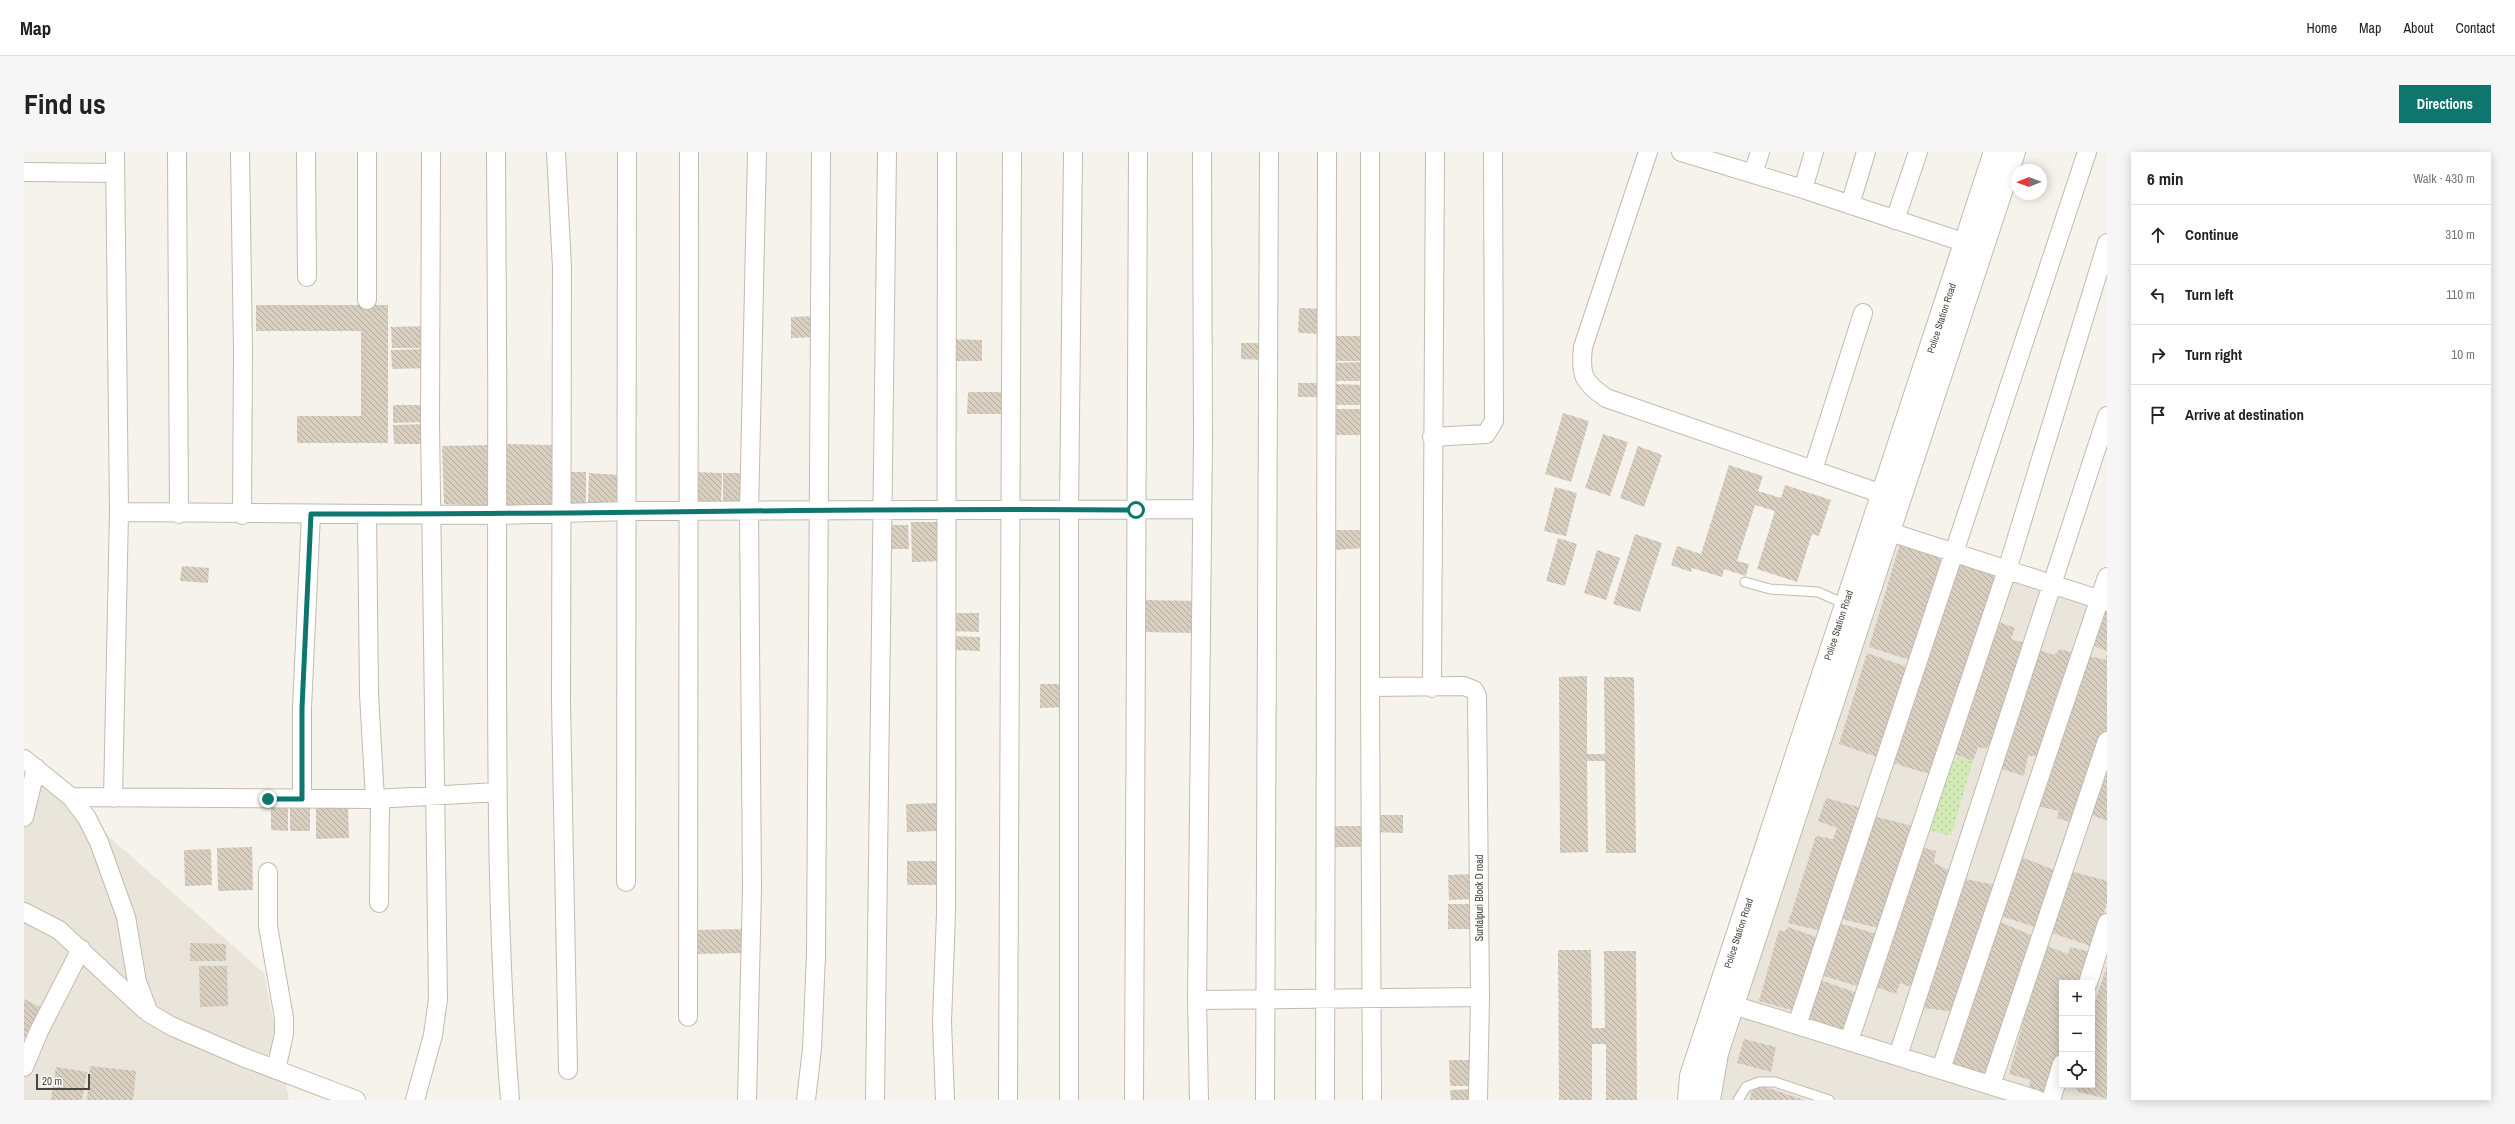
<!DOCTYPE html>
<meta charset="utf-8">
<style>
body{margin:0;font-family:"Archivo Narrow",sans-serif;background:#f6f6f6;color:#222}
.controls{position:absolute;right:12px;bottom:12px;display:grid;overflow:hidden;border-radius:0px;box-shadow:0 2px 10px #0003}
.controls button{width:36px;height:36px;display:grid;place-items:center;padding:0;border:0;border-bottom:1px solid #e0e0e0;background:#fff;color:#222;font:20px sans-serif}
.compass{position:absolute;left:1987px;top:12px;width:36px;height:36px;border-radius:50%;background:#fff;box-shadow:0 2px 10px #0003;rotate:269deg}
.scale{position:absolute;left:12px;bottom:10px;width:54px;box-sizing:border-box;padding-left:4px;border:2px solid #4b4439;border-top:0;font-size:11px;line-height:14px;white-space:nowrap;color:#4b4439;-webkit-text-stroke:3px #fff;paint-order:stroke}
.stop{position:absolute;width:12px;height:12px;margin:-9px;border:3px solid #0f766e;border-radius:50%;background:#fff}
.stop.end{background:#0f766e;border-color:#fff;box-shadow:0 1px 4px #0008}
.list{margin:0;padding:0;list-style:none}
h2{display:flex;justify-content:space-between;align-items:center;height:52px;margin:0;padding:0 16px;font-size:17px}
h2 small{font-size:13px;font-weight:400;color:#767676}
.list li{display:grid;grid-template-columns:26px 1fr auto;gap:12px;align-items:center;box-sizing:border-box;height:60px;padding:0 16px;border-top:1px solid #e0e0e0}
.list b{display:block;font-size:15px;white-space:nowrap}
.list em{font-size:13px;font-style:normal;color:#767676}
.icon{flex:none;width:22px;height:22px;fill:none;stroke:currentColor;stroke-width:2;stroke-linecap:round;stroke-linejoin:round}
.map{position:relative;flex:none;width:2083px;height:948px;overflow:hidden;border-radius:0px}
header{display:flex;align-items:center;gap:24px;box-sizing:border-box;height:56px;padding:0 20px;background:#fff;border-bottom:1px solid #e0e0e0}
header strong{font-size:19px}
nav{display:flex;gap:22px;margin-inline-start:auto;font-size:14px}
.intro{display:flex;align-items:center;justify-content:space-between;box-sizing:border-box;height:96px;padding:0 24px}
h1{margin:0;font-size:28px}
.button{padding:10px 18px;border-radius:0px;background:#0f766e;color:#fff;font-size:14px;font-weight:700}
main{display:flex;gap:24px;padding:0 24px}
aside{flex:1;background:#fff;border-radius:0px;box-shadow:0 2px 10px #0003}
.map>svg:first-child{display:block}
.residential{fill:#eae5da;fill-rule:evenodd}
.grass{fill:url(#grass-dots)}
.building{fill:url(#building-back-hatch)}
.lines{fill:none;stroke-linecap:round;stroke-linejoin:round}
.service-casing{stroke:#c2bbae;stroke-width:11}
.minor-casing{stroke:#c2bbae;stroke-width:20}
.tertiary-casing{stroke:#c2bbae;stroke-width:24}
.service{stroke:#fff;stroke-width:9}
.minor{stroke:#fff;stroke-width:18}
.tertiary{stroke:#fff;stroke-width:22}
.route{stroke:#0f766e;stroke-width:5}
.labels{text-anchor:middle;stroke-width:3;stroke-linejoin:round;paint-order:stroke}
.street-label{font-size:10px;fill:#4b4439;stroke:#fff}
</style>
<header>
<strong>Map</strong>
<nav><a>Home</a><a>Map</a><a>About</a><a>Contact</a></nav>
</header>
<div class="intro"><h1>Find us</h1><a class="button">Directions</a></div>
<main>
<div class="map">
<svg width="2083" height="948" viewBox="0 0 2083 948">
<defs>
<pattern id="grass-dots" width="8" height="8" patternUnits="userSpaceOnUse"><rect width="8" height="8" fill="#d2eab5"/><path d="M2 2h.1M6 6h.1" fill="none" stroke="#b6ca9c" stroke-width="1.8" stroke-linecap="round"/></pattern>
<pattern id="building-back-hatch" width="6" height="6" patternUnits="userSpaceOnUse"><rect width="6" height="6" fill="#d8cfc1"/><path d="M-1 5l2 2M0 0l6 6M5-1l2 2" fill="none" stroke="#b1aa9e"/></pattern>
</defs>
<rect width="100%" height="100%" fill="#f6f3ec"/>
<path class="residential" d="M1866,380L2083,450V948H1685ZM2038,831H2068V933H2038Z
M0,610L240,821L265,948H0Z"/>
<path class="grass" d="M1934,605L1949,609L1927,684L1896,676L1919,608L1929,611Z"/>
<path class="building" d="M232,153H364V291H273V264H337V179H232Z
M1275,156L1301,157V182L1274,181Z
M792,164V185L767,186V165Z
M405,174V196H368L367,175Z
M1308,184H1342V209H1308Z
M926,187L958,188V209H926Z
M1217,191H1243V208L1217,207Z
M405,197V216L368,217L367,198Z
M1342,210V229H1307V211Z
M1274,231H1298V245H1274Z
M1308,232L1341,233V253H1308Z
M944,240H984L983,262H943Z
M369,253H403V270L369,271Z
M1309,257H1341V283H1309Z
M1539,261L1565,269L1547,330L1521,322Z
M404,272L405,292H370L369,273Z
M1579,282L1604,290L1586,344L1561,336Z
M478,292L530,293V352L478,354Z
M468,293L469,354L420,352L418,294Z
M1614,294L1638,303L1620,355L1596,346Z
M1705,313L1739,324L1734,339L1757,346L1761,333L1807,348L1795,384L1788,382L1773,430L1733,417L1751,359L1731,353L1713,409L1725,412L1722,424L1700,417L1698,425L1668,416L1667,420L1647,413L1653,394L1677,402Z
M543,320H562V352H542Z
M670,320L698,321L697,353L669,352Z
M565,321L595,323L594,352L564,351Z
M699,321H726L725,354L699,353Z
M1531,335L1553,341L1542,384L1520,379Z
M887,370H917L918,409L888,410Z
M863,373H884L885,397H863Z
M1310,378H1339L1340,396L1311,398Z
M1611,382L1638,391L1616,460L1589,452Z
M1534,386L1553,392L1541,434L1522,429Z
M1877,388L1921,405L1892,510L1845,495Z
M1573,398L1596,406L1582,448L1560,441Z
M1934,409L1974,421L1905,622L1869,611Z
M158,414L185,416L184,431L156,429Z
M1119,448L1175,449V481L1118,480Z
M2083,453V499L2065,492Z
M928,461H955V480L928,479Z
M1969,468L1991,476L1987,487L2008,493L1970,585L1962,597L1954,595L1949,609L1925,600Z
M928,484L956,485V499L928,498Z
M2012,497L2030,503L2036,497L2054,502L2019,606L2004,603L2000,624L1971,615Z
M1843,501L1889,517L1859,607L1815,592Z
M2083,502V580L2052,672L2033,666L2035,659L2012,654L2063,503L2081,508Z
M1563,524V602H1581L1580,525H1610L1612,701H1582L1581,609H1563L1564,700L1536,701L1535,525Z
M1016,532H1044L1045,555L1016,556Z
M2083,607V669L2065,662Z
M1802,646L1842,657L1801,780L1764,771L1792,684L1809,687L1813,676L1794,669Z
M266,651H286V679H266Z
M915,651V679L883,680L882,652Z
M247,652H264V679L247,678Z
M292,653H324L325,686L292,687Z
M1351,663H1379V681L1351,680Z
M1850,664L1892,675L1858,777L1818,767Z
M1307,674H1344V695H1307Z
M1893,694L1912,699L1910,711L1926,719L1887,835L1876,831L1872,842L1850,834Z
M228,695L229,738L194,739L193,696Z
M187,697L188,733L161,734L160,698Z
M1993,703L2035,720L2017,777L1977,764Z
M883,709H914V733H883Z
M2047,719L2083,729V751L2069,795L2028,781Z
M1450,722L1451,747L1425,748L1424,723Z
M1936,726L1977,734L1933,860L1899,856Z
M1424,752H1450L1451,777H1424Z
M1976,770L2012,785L1965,924L1928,911Z
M1815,771L1856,783L1839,836L1800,824Z
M1764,775L1798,787L1774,860L1735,849L1755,778L1760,780Z
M722,777L723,801L671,802L670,778Z
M166,791L202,792V809H166Z
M2020,793L2044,802L2046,795L2071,801L2061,831H2038V903L2025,945L2005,940L2006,928L1985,922Z
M1534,798H1567L1568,876H1581L1580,799H1612L1613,948H1582V892H1568V948H1535Z
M175,814H203L204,854L176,855Z
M2083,814V947L2055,940L2050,933H2068V858Z
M1794,827L1838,843L1825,880L1782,865Z
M0,847L16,855L0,887Z
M1720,887L1752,895L1747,920L1713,911Z
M1425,908H1452V934H1426Z
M66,914L112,919L109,948H63Z
M32,915L63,920L58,948H27Z
M1729,931L1780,948H1726Z
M1452,937L1453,948H1427L1426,938Z"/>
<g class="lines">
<defs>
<path id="service" d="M1721,430L1746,437L1794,440L1821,452
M1714,948L1722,935L1735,930H1751L1805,948"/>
<path id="minor" d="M153,0L155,362
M216,0L219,200L218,363
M282,0L283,125
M472,0C473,156 474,311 473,467C473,627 473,788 486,948
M532,0L538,116L537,550L544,918
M1624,0L1559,195C1556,223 1559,230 1582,246L1858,342
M1657,0L1779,37L1942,91
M0,20L91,21
M1729,22L1736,0
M1779,37L1790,0
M1826,53L1842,0
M1871,68L1894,0
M343,148V0
M1408,285L1462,282L1470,269L1469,0
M1789,318L1839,161
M95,360L473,363L602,359L1178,357
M343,362L345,542L351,647
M1866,380L2083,450
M1346,535V0
M1408,536L1411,0
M0,607L47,645L63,666L75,690L102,765L113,830L125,861L147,874L219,905L332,948
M47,645L351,647L473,640
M89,646L95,360L91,0
M278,647V556L287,362
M0,665L12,616
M244,720V774L260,866V882L252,918
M602,730L603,0
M355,751L356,647
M0,760L35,778L121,858
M2064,831L2083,771
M1173,848L1456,845
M1709,853L2014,948
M664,865L665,0
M1773,873L2063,0
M1825,889L1983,418L2083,91
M1874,904L2083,264
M0,915L15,879L57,797
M1917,917L2083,425
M1967,933L2083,589
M391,948L409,883L414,847L406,271L407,0
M723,948L728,737L725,361L733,0
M782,948L788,897L792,803L797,0
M851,948L863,0
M921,948L918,870L922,761L923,0
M984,948L988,0
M1045,948V357L1049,0
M1110,948L1114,0
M1175,948L1173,848L1179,287L1178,0
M1241,948L1245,0
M1301,948L1303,0
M1348,948L1346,535L1440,534L1450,538L1453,544L1456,845L1454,948
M2027,948L2038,912"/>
<path id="tertiary" d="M1665,948L1667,924L1971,0
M1685,948L1693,901L1990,0"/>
</defs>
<use href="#service" class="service-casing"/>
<use href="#minor" class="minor-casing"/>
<use href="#tertiary" class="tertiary-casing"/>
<use href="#service" class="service"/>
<use href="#minor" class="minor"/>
<use href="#tertiary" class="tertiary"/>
</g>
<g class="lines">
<path class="route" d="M244,647H278V556L287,362C562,363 837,355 1112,358"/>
</g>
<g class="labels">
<g class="street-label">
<text transform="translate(1917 166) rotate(-72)" y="4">Police Station Road</text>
<text transform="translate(1814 473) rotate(-72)" y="4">Police Station Road</text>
<text transform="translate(1455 746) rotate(-90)" y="4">Suntalpuri Block D road</text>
<text transform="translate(1714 781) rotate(-72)" y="4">Police Station Road</text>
</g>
</g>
</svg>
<div class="controls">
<button>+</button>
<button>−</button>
<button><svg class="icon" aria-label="locate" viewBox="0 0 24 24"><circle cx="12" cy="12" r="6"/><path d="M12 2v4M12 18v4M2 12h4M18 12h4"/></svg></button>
</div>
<svg class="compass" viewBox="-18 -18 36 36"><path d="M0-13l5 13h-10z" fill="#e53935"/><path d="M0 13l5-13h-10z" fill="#767676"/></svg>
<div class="scale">20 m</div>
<div class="stop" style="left:1112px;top:358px"></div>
<div class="stop end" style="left:244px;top:647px"></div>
</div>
<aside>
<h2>6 min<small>Walk · 430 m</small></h2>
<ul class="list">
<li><svg class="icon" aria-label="ahead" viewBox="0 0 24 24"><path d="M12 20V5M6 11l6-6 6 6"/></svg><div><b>Continue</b></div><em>310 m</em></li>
<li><svg class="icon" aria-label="left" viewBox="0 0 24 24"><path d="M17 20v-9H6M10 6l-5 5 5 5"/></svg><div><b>Turn left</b></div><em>110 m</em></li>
<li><svg class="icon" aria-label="right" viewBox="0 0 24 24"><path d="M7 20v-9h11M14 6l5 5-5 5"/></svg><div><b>Turn right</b></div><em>10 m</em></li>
<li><svg class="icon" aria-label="arrive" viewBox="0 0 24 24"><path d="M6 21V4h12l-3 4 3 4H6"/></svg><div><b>Arrive at destination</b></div></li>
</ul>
</aside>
</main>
